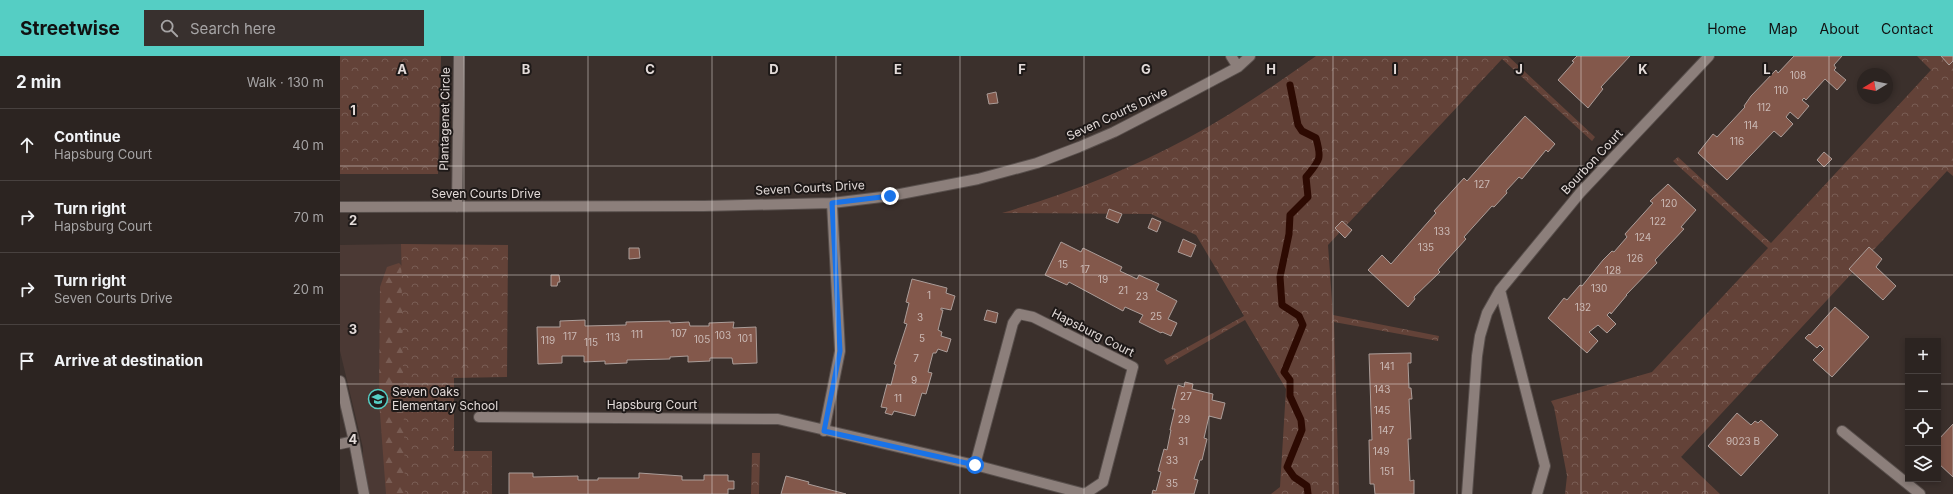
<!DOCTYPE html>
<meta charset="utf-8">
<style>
body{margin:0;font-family:Inter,sans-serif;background:#38302e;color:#f1f3f6}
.controls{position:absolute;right:12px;bottom:12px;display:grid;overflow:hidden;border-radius:0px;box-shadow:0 2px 6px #0003}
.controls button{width:36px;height:36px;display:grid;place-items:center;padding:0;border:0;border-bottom:1px solid #48413f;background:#2c2421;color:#f1f3f6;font:20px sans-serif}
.compass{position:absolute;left:1517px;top:12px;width:36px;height:36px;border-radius:50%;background:#2c2421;box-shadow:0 2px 6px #0003;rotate:260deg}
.stop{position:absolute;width:12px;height:12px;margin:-9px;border:3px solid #1a73e8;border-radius:50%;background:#fff}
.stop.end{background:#1a73e8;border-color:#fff;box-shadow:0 1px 4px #0008}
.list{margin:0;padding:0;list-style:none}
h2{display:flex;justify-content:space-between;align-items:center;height:52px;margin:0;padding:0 16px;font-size:17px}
h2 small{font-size:13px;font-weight:400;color:#a6a4a5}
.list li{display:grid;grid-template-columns:26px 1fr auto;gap:12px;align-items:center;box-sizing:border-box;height:72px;padding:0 16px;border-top:1px solid #48413f}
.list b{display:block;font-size:15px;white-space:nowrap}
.list p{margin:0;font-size:13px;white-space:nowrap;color:#a6a4a5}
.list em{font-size:13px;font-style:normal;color:#a6a4a5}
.icon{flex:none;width:22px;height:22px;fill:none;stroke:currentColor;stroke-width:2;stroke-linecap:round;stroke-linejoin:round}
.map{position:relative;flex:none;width:1613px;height:438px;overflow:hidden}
header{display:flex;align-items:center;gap:24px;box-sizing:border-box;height:56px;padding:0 20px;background:#55cec4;color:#111}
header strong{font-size:19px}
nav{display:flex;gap:22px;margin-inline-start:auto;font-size:14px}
.search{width:280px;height:36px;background:#38302e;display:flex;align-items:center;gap:10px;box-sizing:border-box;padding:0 14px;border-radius:0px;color:#a6a4a5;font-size:15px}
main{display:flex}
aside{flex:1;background:#2c2421}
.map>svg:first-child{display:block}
.built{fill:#4b3934}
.forest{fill:url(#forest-firs)}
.park{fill:url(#park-crowns)}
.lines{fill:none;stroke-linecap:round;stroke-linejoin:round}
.stream{stroke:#2d0a02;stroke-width:7}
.building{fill:#83584b;stroke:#ab9d99}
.minor-casing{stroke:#584f4c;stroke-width:12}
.minor{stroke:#8c7f7b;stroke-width:10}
.route{stroke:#1a73e8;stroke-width:5}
.grid{fill:none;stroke:#e3dbd9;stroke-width:1;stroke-opacity:0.55}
.labels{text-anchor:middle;stroke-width:4;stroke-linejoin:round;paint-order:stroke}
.number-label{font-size:10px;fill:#cbbab6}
.street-label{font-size:12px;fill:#e3dbd9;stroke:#1e1918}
.poi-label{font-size:12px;fill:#e3dbd9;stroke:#1e1918;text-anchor:start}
.grid-label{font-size:13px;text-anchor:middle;font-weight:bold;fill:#e3dbd9;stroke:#1e1918;stroke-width:4;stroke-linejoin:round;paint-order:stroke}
</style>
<header>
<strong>Streetwise</strong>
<div class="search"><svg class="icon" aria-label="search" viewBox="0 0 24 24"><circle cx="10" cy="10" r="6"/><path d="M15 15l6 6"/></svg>Search here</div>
<nav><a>Home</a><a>Map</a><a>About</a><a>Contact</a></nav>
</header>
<main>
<aside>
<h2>2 min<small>Walk · 130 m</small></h2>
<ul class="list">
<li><svg class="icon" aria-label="ahead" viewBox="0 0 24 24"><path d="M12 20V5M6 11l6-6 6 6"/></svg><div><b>Continue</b><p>Hapsburg Court</p></div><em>40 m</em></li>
<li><svg class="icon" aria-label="right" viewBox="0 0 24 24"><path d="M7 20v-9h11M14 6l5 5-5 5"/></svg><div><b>Turn right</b><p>Hapsburg Court</p></div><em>70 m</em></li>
<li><svg class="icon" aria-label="right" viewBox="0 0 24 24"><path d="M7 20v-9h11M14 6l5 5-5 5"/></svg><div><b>Turn right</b><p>Seven Courts Drive</p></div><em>20 m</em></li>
<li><svg class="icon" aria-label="arrive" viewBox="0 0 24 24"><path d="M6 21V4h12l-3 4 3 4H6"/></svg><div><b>Arrive at destination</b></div></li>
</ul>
</aside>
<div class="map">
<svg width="1613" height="438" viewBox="0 0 1613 438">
<defs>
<pattern id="forest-firs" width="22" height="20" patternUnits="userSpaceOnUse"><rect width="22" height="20" fill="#634238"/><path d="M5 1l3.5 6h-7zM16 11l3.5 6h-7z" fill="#795d54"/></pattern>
<pattern id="park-crowns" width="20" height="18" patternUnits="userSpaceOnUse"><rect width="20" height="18" fill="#634238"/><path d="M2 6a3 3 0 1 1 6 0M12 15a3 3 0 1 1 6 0" fill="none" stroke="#795d54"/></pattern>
</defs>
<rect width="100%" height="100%" fill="#3b302c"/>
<path class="built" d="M61,188L65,438H23V392L0,295V189Z"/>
<path class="forest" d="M59,207L71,219L74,438H46L39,344L40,231L47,211Z"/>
<path class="park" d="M0,0H101L98,118H0Z
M976,0H1168L1255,81L1252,85L1162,3L988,189L993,259L1099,280L1098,285L994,266L999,438H931L940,431L946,333L905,264L827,309L824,304L904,260L856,179L811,158L662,157C726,138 789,114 848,82C893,58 935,29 976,0Z
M1577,0H1603L1613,4V120L1607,115L1341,401L1380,438H1225L1227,420L1214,351L1211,345L1312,316L1428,192L1333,105L1338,101L1431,187L1591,14Z
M61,188L168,189L167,321L114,322V395H152V438H65Z
M412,397H420L419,438H411Z"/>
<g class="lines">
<path class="stream" d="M950,29L958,69L962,75L976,82C982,103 980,104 966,121L968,141L950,159L949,178L940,221L942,249L959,260L963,269L944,316L950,324V340L961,364L962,374L947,411L954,421L967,430L968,438"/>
</g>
<path class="building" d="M1237,0H1290L1261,31L1263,33L1248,52L1218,24L1234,6L1232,5Z
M1454,0H1502L1494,9L1496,12L1494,14L1506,24L1497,34L1485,23L1466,44L1464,42L1462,44L1469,50L1458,63L1450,56L1446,61L1453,68L1441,81L1434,75L1387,124L1358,97L1373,78L1377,81L1405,51L1404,50L1411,40L1436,14L1438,17Z
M1601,0H1613V5L1609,9Z
M656,36L658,47L649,48L647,38Z
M1185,60L1215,88L1208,96L1206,94L1182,123L1179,121L1166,135L1167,137L1154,151L1152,150L1124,181L1126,183L1098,214L1100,216L1074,241L1075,243L1068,251L1028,214L1042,199L1051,208L1096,157L1094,155L1124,122L1127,125Z
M1484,96L1492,103L1484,111L1477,104Z
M1328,128L1356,154L1341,171L1344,173L1315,204L1317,207L1286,239H1287L1271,258L1270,256L1267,259L1276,268L1267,277L1258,269L1249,276L1258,285L1247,297L1208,262L1224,242L1227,244L1240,229L1242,230L1263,204L1272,195L1274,196L1287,181L1285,178L1313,147L1310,145Z
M769,153L782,158L778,167L766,162Z
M812,162L821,166L817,176L808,172Z
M1002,165L1012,174L1005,182L995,172Z
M843,183L856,189L851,201L838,196Z
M721,186L741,196L743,192L782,211L780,215L797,223L799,219L819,228L816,234L837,245L828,263L837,267L831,280L822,276L821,277L799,266L803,259L785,251L783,255L729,226L727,229L705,219Z
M1529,191L1542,203L1536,211L1556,230L1543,244L1509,213Z
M289,192H299L300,202L289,203Z
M211,219H219L220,226H218L217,230H211Z
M572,223L607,232L606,237L615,240L611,254L601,252V254H603L598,274L602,276L601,280L611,283L607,296L598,293L596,297H593L588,316L592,317L586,338L582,337L575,360L554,355L552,359L545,357L547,352L541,351L547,328L551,329L556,309L554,308L567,268L564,267L569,247L566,246Z
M1495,251L1529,281L1492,321L1473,304L1484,293L1480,289L1477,292L1465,282L1469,278L1470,279Z
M647,254L658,257L656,267L644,264Z
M245,264V270L286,269V266L330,265V267L349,266L350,270H369V267L394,266L393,272L416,271L417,307L393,308L392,302H370V305L348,306V300L330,301V303L287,304V307L265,308V305L244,306V300H222V307L198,308L197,271H220V265Z
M1071,297V307H1068L1069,332H1071L1072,343H1069L1071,383H1068L1070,425L1074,424V438H1035L1034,428H1030L1029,384H1032L1029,298Z
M845,326L853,328L852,333L873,338L872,344L885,347L881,363L869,360L864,382L867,383L862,404H860L854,423L858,424L854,438H812L813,434L816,435L821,416L818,415L824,393L827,394L831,374H830L835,353H832L838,329L844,331Z
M1397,357L1411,369L1415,365L1418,367L1421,364L1438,379L1401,420L1368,390Z
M1613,368V421L1598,407V384Z
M169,417H193V421L238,420V424H258V422H299V417L342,420V424H364V419H388V425H394V433H388V438H169Z
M446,420L469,426L468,428L506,438H441Z"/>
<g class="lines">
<defs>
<path id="minor" d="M891,0L898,11
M0,151L364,150L492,147L550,140L638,123L697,107L739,91L774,76L834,45L898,11L910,0
M117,151L119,0
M1160,234L1205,410L1197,438
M0,325L14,385L24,438
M139,361L438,363L635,409L745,438L763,426L793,311L693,261L679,258L673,267L635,409
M484,375L500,295L492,147
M1502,375L1580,438
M0,388L14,385
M1127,438L1137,300L1140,280L1147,257L1160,234L1240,137L1369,0"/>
</defs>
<use href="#minor" class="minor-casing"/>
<use href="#minor" class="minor"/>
</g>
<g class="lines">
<path class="route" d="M550,140L492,147L500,295L484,375L635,409"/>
</g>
<path class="grid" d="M124,0V438M248,0V438M372,0V438M496,0V438M620,0V438M744,0V438M869,0V438M993,0V438M1117,0V438M1241,0V438M1365,0V438M1489,0V438M0,110H1613M0,219H1613M0,328H1568M1598,328H1613"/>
<defs>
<symbol id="school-ring" viewBox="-11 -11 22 22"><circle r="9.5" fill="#1e1918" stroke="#55cec4" stroke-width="1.5"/><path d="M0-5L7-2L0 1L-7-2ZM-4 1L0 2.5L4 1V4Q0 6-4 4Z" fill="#55cec4"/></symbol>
</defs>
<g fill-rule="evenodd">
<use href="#school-ring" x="27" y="332" width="22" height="22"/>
</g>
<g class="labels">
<g class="number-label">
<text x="1458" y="23">108</text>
<text x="1441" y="38">110</text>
<text x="1424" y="55">112</text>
<text x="1411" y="73">114</text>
<text x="1397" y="89">116</text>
<text x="1142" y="132">127</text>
<text x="1329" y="151">120</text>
<text x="1318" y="169">122</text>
<text x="1102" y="179">133</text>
<text x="1303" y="185">124</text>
<text x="1086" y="195">135</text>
<text x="1295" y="206">126</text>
<text x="723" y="212">15</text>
<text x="745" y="217">17</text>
<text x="1273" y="218">128</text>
<text x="763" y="227">19</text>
<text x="1259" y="236">130</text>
<text x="783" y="238">21</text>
<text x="589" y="243">1</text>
<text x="802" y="244">23</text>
<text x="1243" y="255">132</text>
<text x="816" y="264">25</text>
<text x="580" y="265">3</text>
<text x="339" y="281">107</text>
<text x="297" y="282">111</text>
<text x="383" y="283">103</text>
<text x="230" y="284">117</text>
<text x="273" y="285">113</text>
<text x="405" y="286">101</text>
<text x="582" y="286">5</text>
<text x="362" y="287">105</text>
<text x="208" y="288">119</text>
<text x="251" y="290">115</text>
<text x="576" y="306">7</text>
<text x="1047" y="314">141</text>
<text x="574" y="328">9</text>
<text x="1042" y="337">143</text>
<text x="846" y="344">27</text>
<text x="558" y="346">11</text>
<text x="1042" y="358">145</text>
<text x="844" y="367">29</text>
<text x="1046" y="378">147</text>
<text x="843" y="389">31</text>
<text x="1403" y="389">9023 B</text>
<text x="1041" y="399">149</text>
<text x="832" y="408">33</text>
<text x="1047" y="419">151</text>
<text x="832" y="431">35</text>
</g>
<g class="street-label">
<text transform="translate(777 58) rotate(-25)" y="4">Seven Courts Drive</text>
<text transform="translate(105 63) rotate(-89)" y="4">Plantagenet Circle</text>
<text transform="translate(1252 106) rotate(-47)" y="4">Bourbon Court</text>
<text transform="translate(470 132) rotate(-3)" y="4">Seven Courts Drive</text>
<text x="146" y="142">Seven Courts Drive</text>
<text transform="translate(753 277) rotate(27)" y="4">Hapsburg Court</text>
<text x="312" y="353">Hapsburg Court</text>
</g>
<g class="poi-label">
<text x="52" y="340">Seven Oaks<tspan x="52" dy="14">Elementary School</tspan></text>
</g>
</g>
<g class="grid-label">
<text x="62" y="18">A</text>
<text x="186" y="18">B</text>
<text x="310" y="18">C</text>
<text x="434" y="18">D</text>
<text x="558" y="18">E</text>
<text x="682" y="18">F</text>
<text x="806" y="18">G</text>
<text x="931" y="18">H</text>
<text x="1055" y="18">I</text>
<text x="1179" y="18">J</text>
<text x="1303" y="18">K</text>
<text x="1427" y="18">L</text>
<text x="13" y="59">1</text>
<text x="13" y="169">2</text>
<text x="13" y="278">3</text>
<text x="13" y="388">4</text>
</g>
</svg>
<div class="controls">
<button>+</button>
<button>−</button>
<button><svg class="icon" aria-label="locate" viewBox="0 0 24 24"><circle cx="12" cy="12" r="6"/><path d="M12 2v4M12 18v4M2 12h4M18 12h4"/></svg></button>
<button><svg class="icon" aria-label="layers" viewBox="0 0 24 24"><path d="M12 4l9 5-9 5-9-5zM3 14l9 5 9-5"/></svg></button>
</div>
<svg class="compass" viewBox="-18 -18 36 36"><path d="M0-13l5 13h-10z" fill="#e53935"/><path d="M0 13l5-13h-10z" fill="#a6a4a5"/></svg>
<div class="stop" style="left:635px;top:409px"></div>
<div class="stop end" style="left:550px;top:140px"></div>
</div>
</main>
